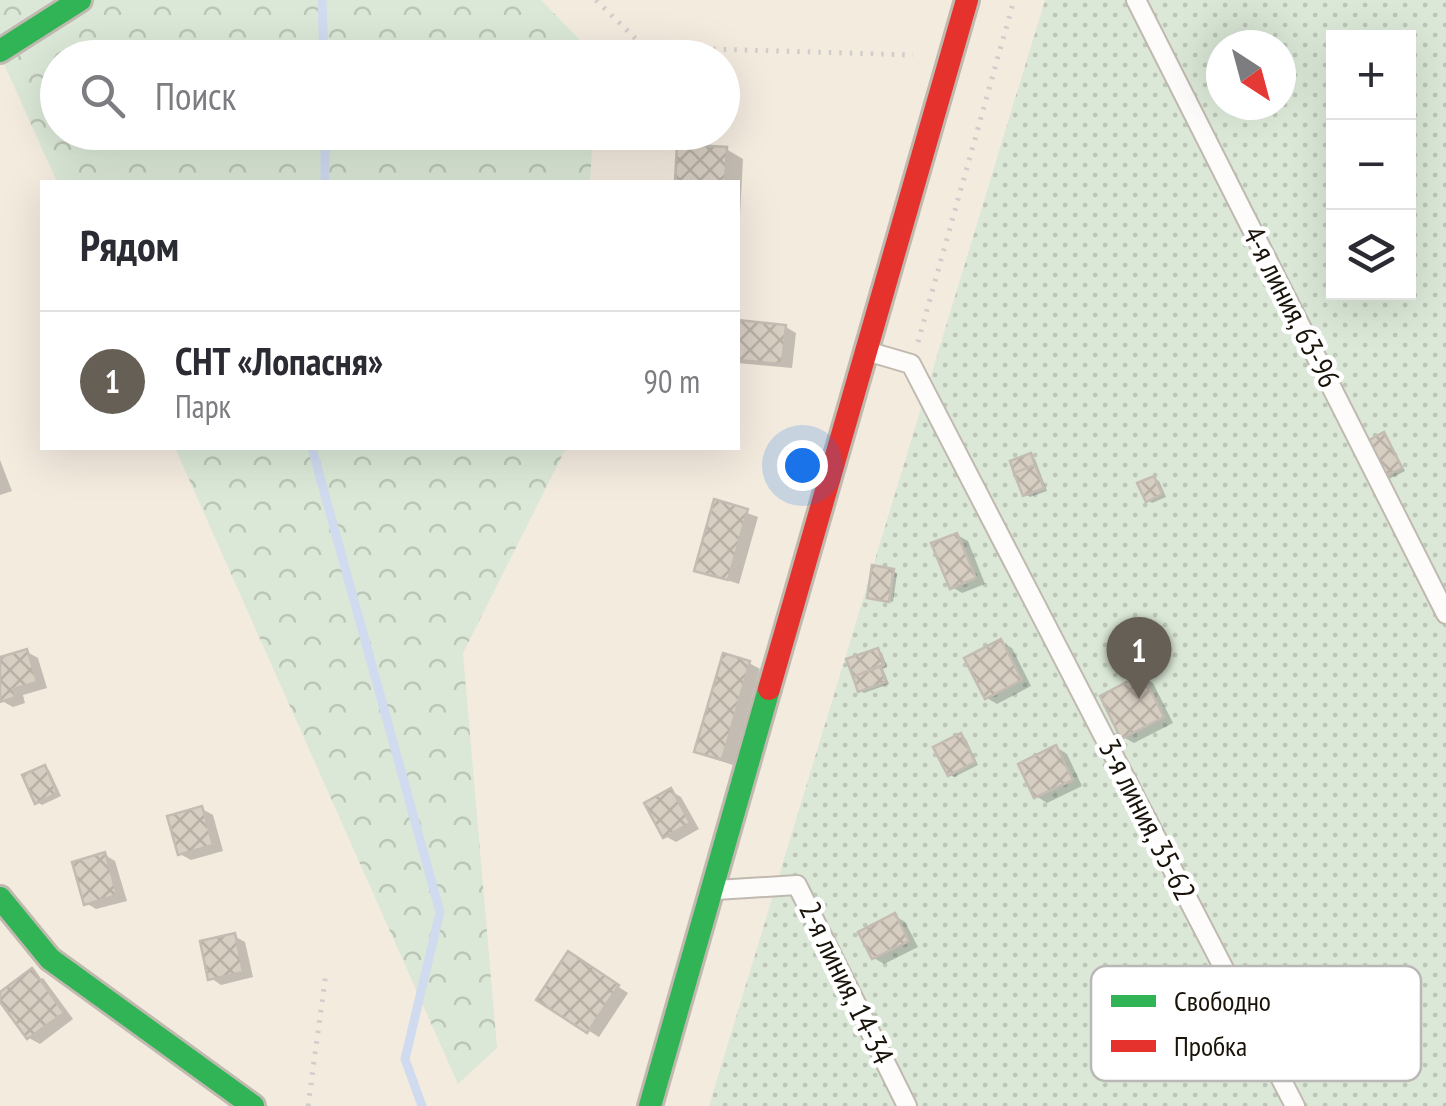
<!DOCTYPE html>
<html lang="ru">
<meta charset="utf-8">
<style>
body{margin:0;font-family:"PT Sans Narrow",sans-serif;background:#f7f7f7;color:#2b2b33}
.controls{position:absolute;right:30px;top:30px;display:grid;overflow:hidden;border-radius:0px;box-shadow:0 10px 40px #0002}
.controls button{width:90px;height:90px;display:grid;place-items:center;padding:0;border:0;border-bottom:2px solid #e1e1e2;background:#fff;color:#2b2b33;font:50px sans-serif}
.compass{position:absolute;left:1206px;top:30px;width:90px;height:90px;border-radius:50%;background:#fff;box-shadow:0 10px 40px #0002;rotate:144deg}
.you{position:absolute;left:802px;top:465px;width:35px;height:35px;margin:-25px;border:8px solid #fff;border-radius:50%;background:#1a73e8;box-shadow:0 0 0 15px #1a73e833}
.badge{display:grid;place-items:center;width:65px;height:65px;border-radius:50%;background:#665f55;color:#fff;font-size:32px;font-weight:700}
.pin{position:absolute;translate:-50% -82px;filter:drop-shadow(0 2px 5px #0008)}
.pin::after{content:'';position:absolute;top:52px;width:35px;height:30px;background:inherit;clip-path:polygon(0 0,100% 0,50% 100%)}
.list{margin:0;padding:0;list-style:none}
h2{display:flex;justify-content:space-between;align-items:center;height:130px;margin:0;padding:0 40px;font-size:42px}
h2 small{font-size:32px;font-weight:400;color:#7c7c81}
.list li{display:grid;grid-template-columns:65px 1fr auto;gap:30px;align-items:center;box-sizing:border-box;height:140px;padding:0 40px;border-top:2px solid #e1e1e2}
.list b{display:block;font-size:38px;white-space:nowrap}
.list p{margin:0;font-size:32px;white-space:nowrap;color:#7c7c81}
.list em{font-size:32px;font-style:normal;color:#7c7c81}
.icon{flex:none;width:55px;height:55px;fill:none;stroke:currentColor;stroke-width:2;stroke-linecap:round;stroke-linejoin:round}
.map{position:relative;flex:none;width:1446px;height:1106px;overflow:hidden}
.search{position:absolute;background:#fff;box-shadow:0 10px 40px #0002;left:40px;top:40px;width:700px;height:110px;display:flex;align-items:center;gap:25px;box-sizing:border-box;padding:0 35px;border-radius:55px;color:#7c7c81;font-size:38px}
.panel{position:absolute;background:#fff;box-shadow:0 10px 40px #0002;left:40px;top:180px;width:700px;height:270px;border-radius:0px}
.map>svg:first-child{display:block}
.forest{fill:url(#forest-crowns)}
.garden{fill:url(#garden-dots);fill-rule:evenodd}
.shadow{fill:#0003}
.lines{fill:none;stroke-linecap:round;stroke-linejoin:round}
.stream{stroke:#d0dbf0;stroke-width:9}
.building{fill:url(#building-cross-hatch);stroke:#c4bcb2;stroke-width:2.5}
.lane-casing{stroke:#c0b9af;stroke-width:22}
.fast-casing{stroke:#c0b9af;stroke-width:28}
.jam-casing{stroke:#c0b9af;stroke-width:28}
.path{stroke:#d0cdca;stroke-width:5;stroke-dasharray:2.5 8;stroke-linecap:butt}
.lane{stroke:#fdfcfa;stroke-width:18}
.fast{stroke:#30b455;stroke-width:22}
.jam{stroke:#e5322d;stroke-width:22}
.labels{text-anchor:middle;stroke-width:9;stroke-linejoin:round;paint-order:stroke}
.street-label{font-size:30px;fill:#1a130a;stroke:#fff}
.key{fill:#fff;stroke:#bab8b6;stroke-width:2.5}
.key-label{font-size:28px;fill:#1a130a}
</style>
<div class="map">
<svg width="1446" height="1106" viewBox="0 0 1446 1106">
<defs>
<pattern id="forest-crowns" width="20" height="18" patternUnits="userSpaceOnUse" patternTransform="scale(2.5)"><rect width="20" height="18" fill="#dbe8d7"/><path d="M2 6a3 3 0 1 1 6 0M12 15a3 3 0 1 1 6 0" fill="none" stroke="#bbc6b7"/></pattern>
<pattern id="garden-dots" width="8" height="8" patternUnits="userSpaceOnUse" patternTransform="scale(2.5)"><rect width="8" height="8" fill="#dbe8d7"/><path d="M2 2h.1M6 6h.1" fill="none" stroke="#bbc6b7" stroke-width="1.8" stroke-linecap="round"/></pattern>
<pattern id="building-cross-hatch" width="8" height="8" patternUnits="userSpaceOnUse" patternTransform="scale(2.5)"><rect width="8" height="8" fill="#d7cec2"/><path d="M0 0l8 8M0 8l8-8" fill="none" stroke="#b8b0a5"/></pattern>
</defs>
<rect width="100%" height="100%" fill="#f4ebdf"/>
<path class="forest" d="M0,0H541L597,57L58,58V132L593,133L590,182H57L0,55Z
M175,448H566L463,653L497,1048L458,1084Z"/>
<path class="garden" d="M1045,0H1446V1106H709ZM1334,38H1408V292H1334ZM1221,45H1281V105H1221Z"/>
<path class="shadow" d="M679,147L726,149L743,159L738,256V182H677Z
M738,323L786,327L796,333L792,368L738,363Z
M1384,435L1388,438L1405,471L1385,481Z
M1031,456L1035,459L1047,491L1030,497L1025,494Z
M0,460L12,491L0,495Z
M1154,479L1159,481L1166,497L1152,503L1148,500Z
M716,502L758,517L739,584L697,570Z
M957,535L968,541L985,584L962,593L952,587Z
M893,571L897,574L893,602L874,599Z
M1001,642L1012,648L1031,686L997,704L987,698Z
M878,651L882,653L887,667L883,669L889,684L864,693L860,690Z
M27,652L38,658L47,688L23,695L25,703L13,707L2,701L0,693V660Z
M749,663L760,669L733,765L708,757L697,751Z
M1142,677L1153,683L1173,723L1134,743L1123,737Z
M961,736L966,739L978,765L954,777L949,774Z
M1056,747L1067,754L1082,786L1047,803L1036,796Z
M45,768L49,770L61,796L42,805L37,802Z
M671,791L681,797L699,829L676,842L665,836Z
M202,809L213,815L223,851L191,860L180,854Z
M105,855L115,861L127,901L96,909L86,903Z
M895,916L905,922L918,947L884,964L874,958Z
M234,936L245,942L253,977L221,985L211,978Z
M579,961L628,993L599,1037L540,1000Z
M43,978L73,1019L40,1044L29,1038L0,995Z"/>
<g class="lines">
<path class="stream" d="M322,0L324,58
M325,132V182
M312,448L440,912L405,1059L422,1106"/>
</g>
<path class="building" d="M677,144L727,147L725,182H675Z
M738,320L786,325L782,364L738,360Z
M1384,432L1402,468L1378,480L1360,445Z
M1031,453L1035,465L1014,473L1010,461Z
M1035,465L1044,488L1023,496L1014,473Z
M1154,476L1162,494L1146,502L1137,483Z
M714,499L748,509L728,580L694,571Z
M957,533L976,578L950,589L931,543Z
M872,565L894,569L889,602L867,598Z
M1001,639L1022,680L985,699L964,658Z
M878,648L884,665L853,677L846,659Z
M27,649L37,682L13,689L16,697L0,702V657Z
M723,653L750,661L722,760L694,752Z
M880,666L886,682L858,692L853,677Z
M1142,674L1164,717L1121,739L1100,696Z
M961,733L975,762L948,776L933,747Z
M1056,745L1073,780L1034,798L1018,764Z
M45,765L57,793L35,804L22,775Z
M671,788L690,823L663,838L644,803Z
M202,806L213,845L178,855L167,816Z
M105,852L117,895L84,905L72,862Z
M895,913L909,941L872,959L858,932Z
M235,933L243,972L208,980L200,941Z
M568,951L619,985L587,1033L536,1000Z
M32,968L64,1013L27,1039L0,1002V992Z"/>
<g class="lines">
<defs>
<path id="lane" d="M1136,0L1446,614
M870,352L911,364L1295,1106
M716,890L797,885L907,1106"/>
<path id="fast" d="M0,51L80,0
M0,898L50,959L253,1106
M650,1106L769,689"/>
<path id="jam" d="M769,689L967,0"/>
</defs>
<use href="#lane" class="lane-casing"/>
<use href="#fast" class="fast-casing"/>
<use href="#jam" class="jam-casing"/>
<path class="path" d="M596,0L644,47L913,55
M918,342L1014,0
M308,1106L326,973"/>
<use href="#lane" class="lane"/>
<use href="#fast" class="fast"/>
<use href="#jam" class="jam"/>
</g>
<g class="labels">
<g class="street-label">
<text transform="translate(1291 307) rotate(63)" y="10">4-я линия, 63-96</text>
<text transform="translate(1147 820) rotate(63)" y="10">3-я линия, 35-62</text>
<text transform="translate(846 983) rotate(64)" y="10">2-я линия, 14-34</text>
</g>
</g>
<rect x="1091" y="966" width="330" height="115" rx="15" class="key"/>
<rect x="1111" y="995" width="45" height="12" fill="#30b455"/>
<rect x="1111" y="1040" width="45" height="12" fill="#e5322d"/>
<g class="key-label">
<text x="1174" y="1011">Свободно</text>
<text x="1174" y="1056">Пробка</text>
</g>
</svg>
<div class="controls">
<button>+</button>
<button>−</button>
<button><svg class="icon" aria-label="layers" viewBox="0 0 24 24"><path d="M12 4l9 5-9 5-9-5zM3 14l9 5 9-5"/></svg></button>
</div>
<svg class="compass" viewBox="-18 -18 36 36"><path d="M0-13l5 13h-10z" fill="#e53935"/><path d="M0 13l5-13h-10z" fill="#7c7c81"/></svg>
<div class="you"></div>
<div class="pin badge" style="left:1139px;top:699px">1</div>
<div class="search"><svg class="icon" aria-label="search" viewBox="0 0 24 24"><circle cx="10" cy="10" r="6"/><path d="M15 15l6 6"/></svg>Поиск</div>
<section class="panel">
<h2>Рядом<small></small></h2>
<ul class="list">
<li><span class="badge">1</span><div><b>СНТ «Лопасня»</b><p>Парк</p></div><em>90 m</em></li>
</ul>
</section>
</div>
